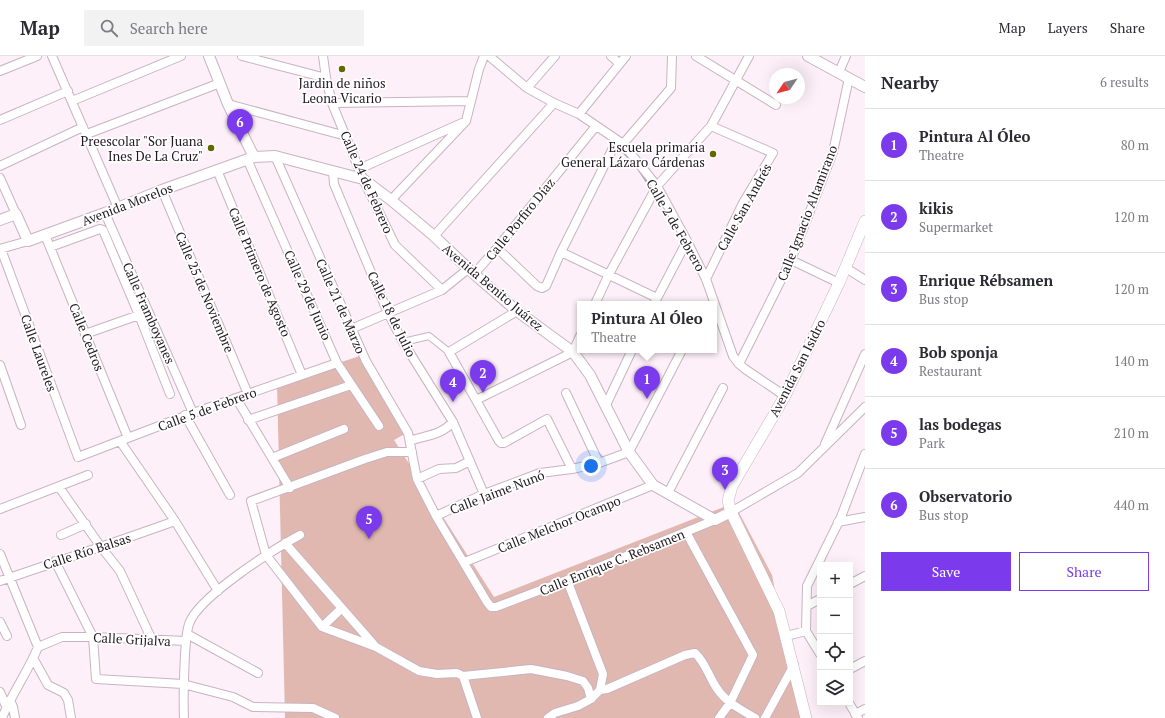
<!DOCTYPE html>
<meta charset="utf-8">
<style>
body{margin:0;font-family:"PT Serif",serif;background:#f2f2f3;color:#2b2b33}
.controls{position:absolute;right:12px;bottom:12px;display:grid;overflow:hidden;border-radius:0px;box-shadow:0 4px 16px #0002}
.controls button{width:36px;height:36px;display:grid;place-items:center;padding:0;border:0;border-bottom:1px solid #e1e1e2;background:#fff;color:#2b2b33;font:20px sans-serif}
.compass{position:absolute;left:769px;top:12px;width:36px;height:36px;border-radius:50%;background:#fff;box-shadow:0 4px 16px #0002;rotate:235deg}
.you{position:absolute;left:591px;top:410px;width:14px;height:14px;margin:-10px;border:3px solid #fff;border-radius:50%;background:#1a73e8;box-shadow:0 0 0 6px #1a73e833}
.badge{display:grid;place-items:center;width:26px;height:26px;border-radius:50%;background:#7c3aed;color:#fff;font-size:13px;font-weight:700}
.pin{position:absolute;translate:-50% -33px;filter:drop-shadow(0 1px 2px #0008)}
.pin::after{content:'';position:absolute;top:21px;width:14px;height:12px;background:inherit;clip-path:polygon(0 0,100% 0,50% 100%)}
.popup{position:absolute;left:577px;top:245px;width:140px;height:52px;box-sizing:border-box;display:grid;place-content:center;border-radius:0px;background:#fff;filter:drop-shadow(0 1px 3px #0005);font-size:13px;white-space:nowrap;color:#7c7c81}
.popup b{font-size:15px;color:#2b2b33}
.popup::after{content:'';position:absolute;left:50%;top:100%;margin-left:-8px;border:8px solid transparent;border-top-color:#fff}
.list{margin:0;padding:0;list-style:none}
h2{display:flex;justify-content:space-between;align-items:center;height:52px;margin:0;padding:0 16px;font-size:17px}
h2 small{font-size:13px;font-weight:400;color:#7c7c81}
.list li{display:grid;grid-template-columns:26px 1fr auto;gap:12px;align-items:center;box-sizing:border-box;height:72px;padding:0 16px;border-top:1px solid #e1e1e2}
.list b{display:block;font-size:15px;white-space:nowrap}
.list p{margin:0;font-size:13px;white-space:nowrap;color:#7c7c81}
.list em{font-size:13px;font-style:normal;color:#7c7c81}
.actions{display:flex;gap:8px;padding:12px 16px}
.actions a{flex:1;padding:9px 0;border:1px solid #7c3aed;border-radius:0px;text-align:center;font-size:14px;color:#7c3aed}
.actions .main{background:#7c3aed;color:#fff}
.icon{flex:none;width:22px;height:22px;fill:none;stroke:currentColor;stroke-width:2;stroke-linecap:round;stroke-linejoin:round}
.map{position:relative;flex:none;width:865px;height:662px;overflow:hidden}
header{display:flex;align-items:center;gap:24px;box-sizing:border-box;height:56px;padding:0 20px;background:#fff;border-bottom:1px solid #e1e1e2}
header strong{font-size:19px}
nav{display:flex;gap:22px;margin-inline-start:auto;font-size:14px}
.search{width:280px;height:36px;background:#f2f2f3;display:flex;align-items:center;gap:10px;box-sizing:border-box;padding:0 14px;border-radius:0px;color:#7c7c81;font-size:15px}
main{display:flex}
aside{flex:1;background:#fff}
.map>svg:first-child{display:block}
.green{fill:#e0b8b0}
.lines{fill:none;stroke-linecap:round;stroke-linejoin:round}
.stream{stroke:#9c9cc2;stroke-width:2}
.pedestrian-casing{stroke:#c9b3c2;stroke-width:8}
.minor-casing{stroke:#c9b3c2;stroke-width:10}
.tertiary-casing{stroke:#c9b3c2;stroke-width:12}
.secondary-casing{stroke:#c9b3c2;stroke-width:12}
.pedestrian{stroke:#fff;stroke-width:6}
.minor{stroke:#fff;stroke-width:8}
.tertiary{stroke:#fff;stroke-width:10}
.secondary{stroke:#fff;stroke-width:11}
.poi-dot{fill:#646600;stroke:#fff;stroke-width:1.5}
.labels{text-anchor:middle;stroke-width:3.5;stroke-linejoin:round;paint-order:stroke}
.poi-label{font-size:13px;fill:#21191f;stroke:#fff;text-anchor:end}
.street-label{font-size:13px;fill:#21191f;stroke:#fff}
</style>
<header>
<strong>Map</strong>
<div class="search"><svg class="icon" aria-label="search" viewBox="0 0 24 24"><circle cx="10" cy="10" r="6"/><path d="M15 15l6 6"/></svg>Search here</div>
<nav><a>Map</a><a>Layers</a><a>Share</a></nav>
</header>
<main>
<div class="map">
<svg width="865" height="662" viewBox="0 0 865 662">
<rect width="100%" height="100%" fill="#fef0f9"/>
<path class="green" d="M366,298L410,375L394,384L494,541L734,447L772,519L779,555L806,662H285L277,327Z"/>
<g class="lines">
<path class="stream" d="M617,89L634,108
M637,111L652,134
M655,138L666,154"/>
<defs>
<path id="pedestrian" d="M403,286L429,280L449,296"/>
<path id="minor" d="M52,0L118,152
M242,0L326,22
M323,0L326,22L332,47L363,123L395,189L442,234
M489,0L527,32L554,47L579,58L623,88L657,130L687,185L706,223L733,300L739,308L745,313L785,340
M611,0L619,7
M696,0L776,49
M0,15L37,0
M839,16L846,0
M527,32L555,0
M72,45L181,0
M332,47L471,45
M228,48L346,80
M579,58L626,0
M0,64L68,35
M87,78L220,27
M623,88L671,32L672,0
M275,100L366,305L408,377L417,423L436,460L487,546L491,551H496L567,524L715,464
M247,103L337,307L379,370
M0,110L83,71
M359,113L462,67
M217,114L302,319
M333,116L334,128L388,257L403,286L453,366L484,438
M0,122L16,158
M162,134L248,338
M391,144L466,65L479,13L484,0
M105,157L193,357
M45,179L128,382
M434,180L554,47
M50,191L100,173L103,174L139,259L170,338
M497,192L537,230L542,232L546,230L561,196L617,84
M0,193L28,185
M1,193L78,401L193,357L337,307
M561,196L657,242
M791,204L839,227
M846,212L865,224
M474,218L497,192L596,70
M706,223L743,147L773,97L711,70
M595,248L609,218L657,130L711,70L749,0
M654,248L687,185
M517,255L449,296L499,385L501,387H504L547,363L572,413
M351,273L442,234L468,213
M85,278L139,259
M739,308L791,204L833,96L849,22
M0,309L21,369
M566,337L599,407
M236,342L290,432
M476,344L573,296L580,280
M606,349L632,294
M185,359L230,439
M248,364L351,329
M120,385L175,465L218,535
M410,385C426,379 440,380 453,366
M825,388L865,298
M412,396H387L365,403L251,445L266,499L322,571L376,591L419,615L437,618L457,617L463,620L477,662
M272,402L344,373
M417,423L439,413L456,412L470,405
M59,431L101,491L120,515L152,584
M668,437L723,332
M0,453L88,419
M731,456L798,417L865,351
M436,460L484,438L540,417L572,413L599,407L629,396L682,294
M838,466L865,461
M686,476L753,599L730,647L719,662
M61,479L86,468
M285,487L375,590
M0,498L38,591
M55,505L93,581L96,623L183,628L233,641L253,651L313,652L335,662
M465,506L653,429
M0,525C58,505 117,486 175,465
M850,528L865,520
M807,550L820,543
M0,566L7,580
M322,571L342,552
M806,575L807,530L841,461L865,398
M187,578L258,617
M786,580L806,575L820,598
M33,602L48,629L64,637L68,644L71,662
M850,613L865,605
M463,620L531,613L567,620L583,625L588,632L591,643
M600,634L607,633L685,599L695,597C706,607 709,622 718,634C727,647 742,654 755,662
M0,636L6,650
M10,644L13,651L15,662
M849,647L858,662
M855,658L865,653
M2,662C12,637 28,616 38,591L62,581H93L186,585
M184,662C183,640 184,619 185,598C186,588 186,577 189,568C198,541 274,493 300,479
M548,662L555,657L578,650L591,643L600,634L603,618L567,524
M765,662L794,609"/>
<path id="tertiary" d="M209,0L228,48L254,101
M808,0L865,31
M0,164L16,158L28,185L105,157L162,134L254,101L275,100L363,123L391,144L434,180L474,218L517,255L573,296L590,319L629,396L653,429L715,464L731,456"/>
<path id="secondary" d="M806,662L779,555L731,456L728,445L732,430L785,340L839,227L865,165"/>
</defs>
<use href="#pedestrian" class="pedestrian-casing"/>
<use href="#minor" class="minor-casing"/>
<use href="#tertiary" class="tertiary-casing"/>
<use href="#secondary" class="secondary-casing"/>
<use href="#pedestrian" class="pedestrian"/>
<use href="#minor" class="minor"/>
<use href="#tertiary" class="tertiary"/>
<use href="#secondary" class="secondary"/>
</g>
<g class="poi-dot">
<circle cx="342" cy="13" r="4"/>
<circle cx="211" cy="92" r="4"/>
<circle cx="713" cy="98" r="4"/>
</g>
<g class="labels">
<g class="poi-label">
<text x="342" y="32" text-anchor="middle">Jardin de niños<tspan x="342" dy="15">Leona Vicario</tspan></text>
<text x="203" y="90">Preescolar "Sor Juana<tspan x="203" dy="15">Ines De La Cruz"</tspan></text>
<text x="705" y="96">Escuela primaria<tspan x="705" dy="15">General Lázaro Cárdenas</tspan></text>
</g>
<g class="street-label">
<text transform="translate(367 126) rotate(66)" y="5">Calle 24 de Febrero</text>
<text transform="translate(127 148) rotate(-21)" y="5">Avenida Morelos</text>
<text transform="translate(744 151) rotate(-61)" y="5">Calle San Andrés</text>
<text transform="translate(807 157) rotate(-69)" y="5">Calle Ignacio Altamirano</text>
<text transform="translate(520 163) rotate(-51)" y="5">Calle Porfiro Díaz</text>
<text transform="translate(676 169) rotate(60)" y="5">Calle 2 de Febrero</text>
<text transform="translate(260 216) rotate(67)" y="5">Calle Primero de Agosto</text>
<text transform="translate(493 231) rotate(40)" y="5">Avenida Benito Juárez</text>
<text transform="translate(205 236) rotate(67)" y="5">Calle 25 de Noviembre</text>
<text transform="translate(308 239) rotate(66)" y="5">Calle 29 de Junio</text>
<text transform="translate(341 250) rotate(66)" y="5">Calle 21 de Marzo</text>
<text transform="translate(149 257) rotate(66)" y="5">Calle Framboyanes</text>
<text transform="translate(392 258) rotate(64)" y="5">Calle 18 de Julio</text>
<text transform="translate(87 281) rotate(68)" y="5">Calle Cedros</text>
<text transform="translate(39 297) rotate(70)" y="5">Calle Laureles</text>
<text transform="translate(797 312) rotate(-63)" y="5">Avenida San Isidro</text>
<text transform="translate(207 353) rotate(-20)" y="5">Calle 5 de Febrero</text>
<text transform="translate(497 436) rotate(-21)" y="5">Calle Jaime Nunó</text>
<text transform="translate(559 468) rotate(-22)" y="5">Calle Melchor Ocampo</text>
<text transform="translate(87 495) rotate(-18)" y="5">Calle Río Balsas</text>
<text transform="translate(612 506) rotate(-22)" y="5">Calle Enrique C. Rebsamen</text>
<text transform="translate(132 583) rotate(3)" y="5">Calle Grijalva</text>
</g>
</g>
</svg>
<div class="controls">
<button>+</button>
<button>−</button>
<button><svg class="icon" aria-label="locate" viewBox="0 0 24 24"><circle cx="12" cy="12" r="6"/><path d="M12 2v4M12 18v4M2 12h4M18 12h4"/></svg></button>
<button><svg class="icon" aria-label="layers" viewBox="0 0 24 24"><path d="M12 4l9 5-9 5-9-5zM3 14l9 5 9-5"/></svg></button>
</div>
<svg class="compass" viewBox="-18 -18 36 36"><path d="M0-13l5 13h-10z" fill="#e53935"/><path d="M0 13l5-13h-10z" fill="#7c7c81"/></svg>
<div class="you"></div>
<div class="pin badge" style="left:647px;top:343px">1</div>
<div class="popup"><b>Pintura Al Óleo</b>Theatre</div>
<div class="pin badge" style="left:483px;top:337px">2</div>
<div class="pin badge" style="left:725px;top:434px">3</div>
<div class="pin badge" style="left:453px;top:346px">4</div>
<div class="pin badge" style="left:369px;top:483px">5</div>
<div class="pin badge" style="left:240px;top:86px">6</div>
</div>
<aside>
<h2>Nearby<small>6 results</small></h2>
<ul class="list">
<li><span class="badge">1</span><div><b>Pintura Al Óleo</b><p>Theatre</p></div><em>80 m</em></li>
<li><span class="badge">2</span><div><b>kikis</b><p>Supermarket</p></div><em>120 m</em></li>
<li><span class="badge">3</span><div><b>Enrique Rébsamen</b><p>Bus stop</p></div><em>120 m</em></li>
<li><span class="badge">4</span><div><b>Bob sponja</b><p>Restaurant</p></div><em>140 m</em></li>
<li><span class="badge">5</span><div><b>las bodegas</b><p>Park</p></div><em>210 m</em></li>
<li><span class="badge">6</span><div><b>Observatorio</b><p>Bus stop</p></div><em>440 m</em></li>
</ul>
<div class="actions"><a class="main">Save</a><a>Share</a></div>
</aside>
</main>
